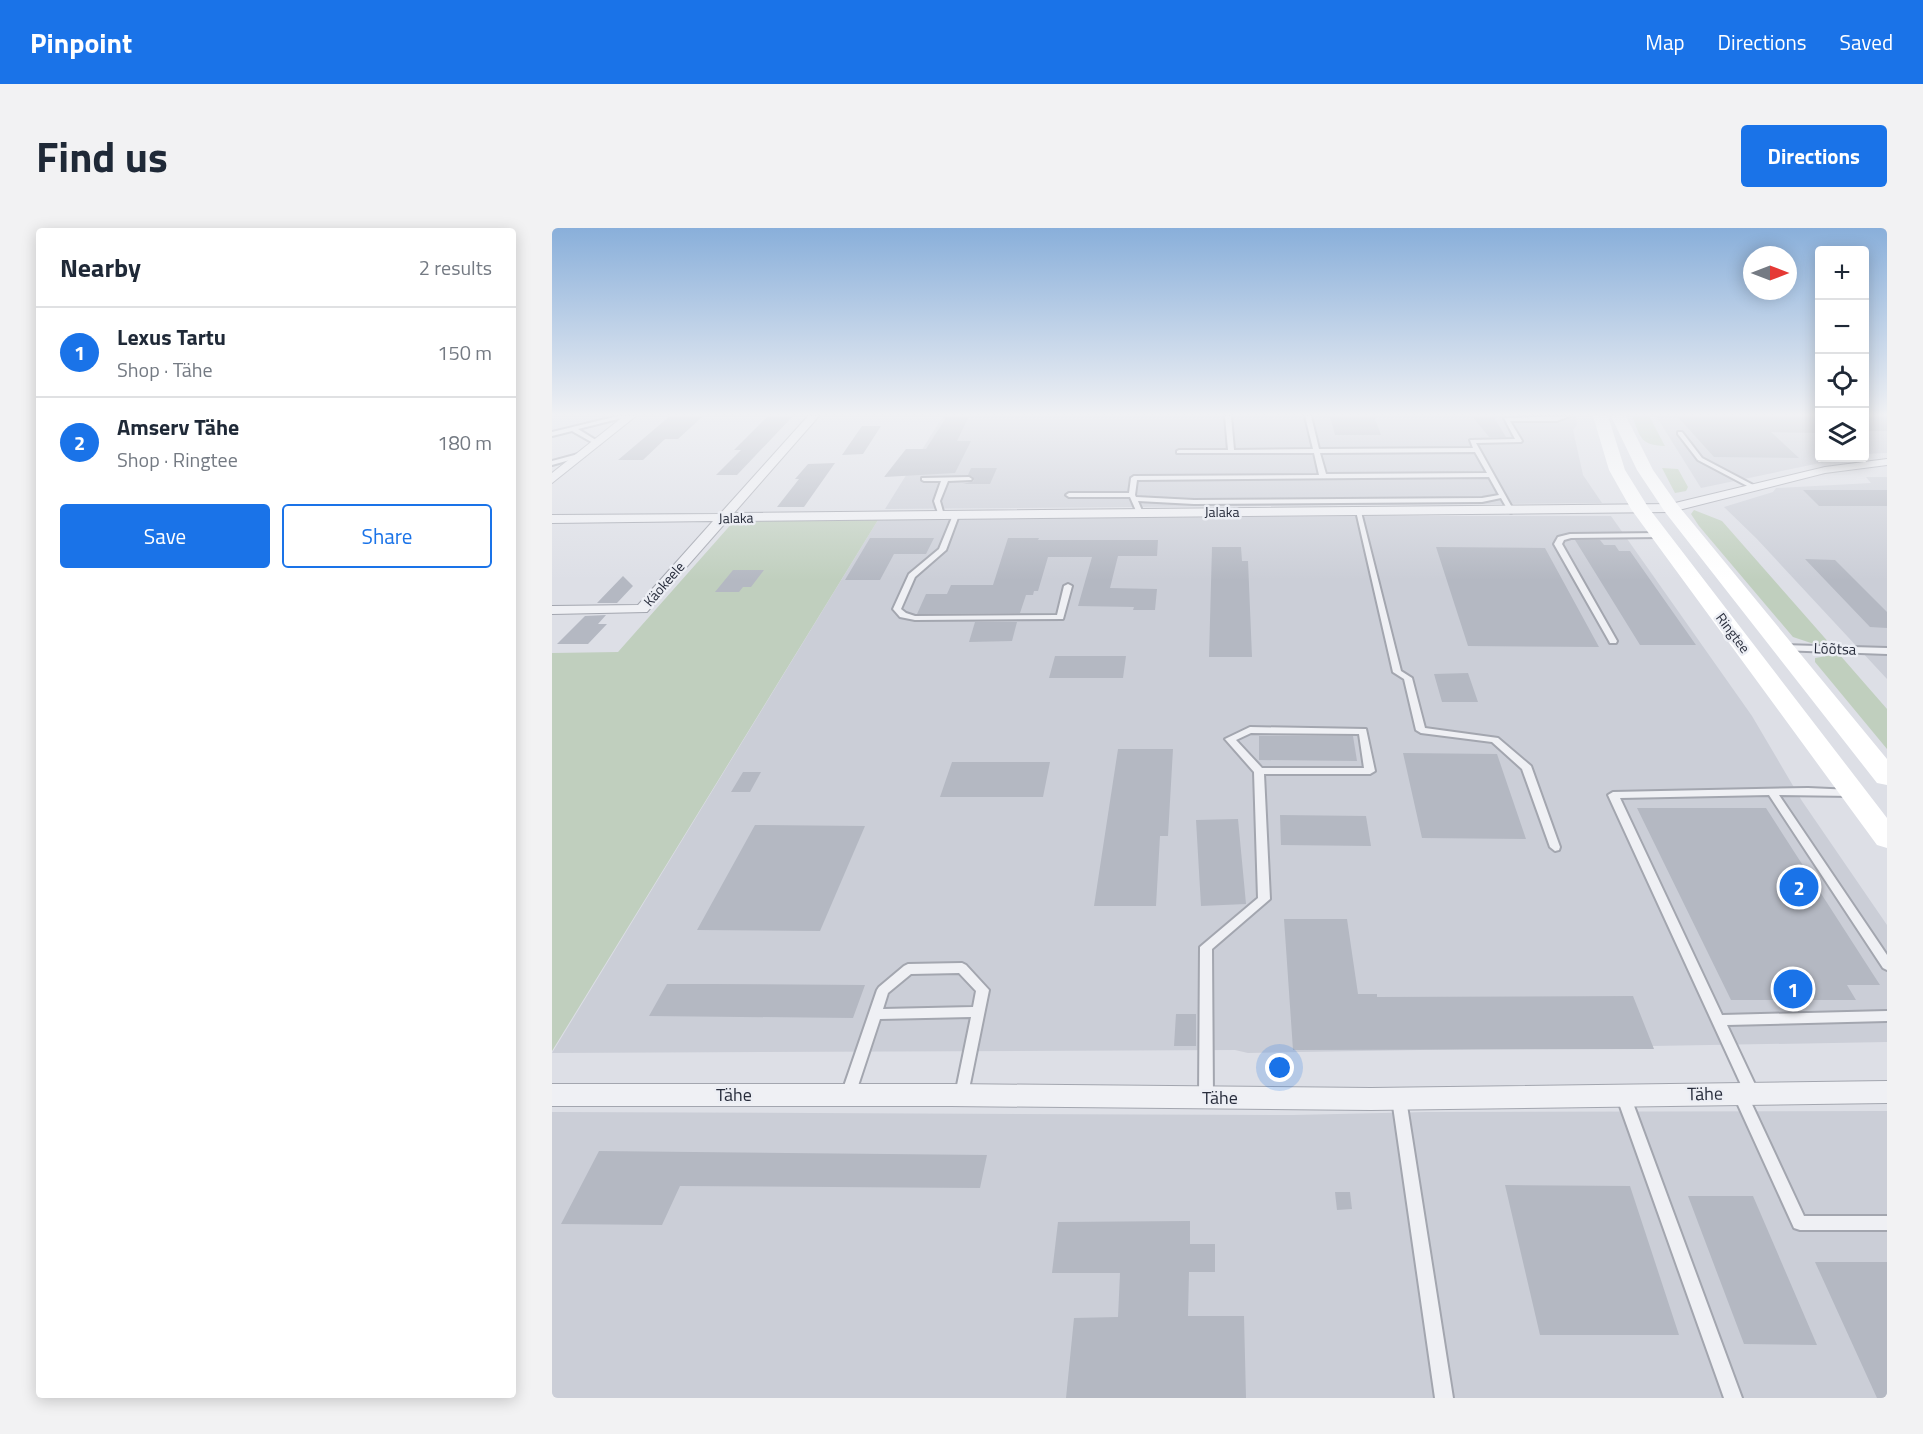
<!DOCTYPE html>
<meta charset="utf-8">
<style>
body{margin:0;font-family:"Titillium Web",sans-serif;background:#f2f2f3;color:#1f2937}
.controls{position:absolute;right:18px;top:18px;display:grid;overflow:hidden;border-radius:6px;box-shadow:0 3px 15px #0003}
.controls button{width:54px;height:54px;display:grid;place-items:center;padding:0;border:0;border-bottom:2px solid #e0e1e3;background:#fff;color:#1f2937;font:30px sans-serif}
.compass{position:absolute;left:1191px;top:18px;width:54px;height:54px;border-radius:50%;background:#fff;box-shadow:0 3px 15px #0003;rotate:90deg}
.you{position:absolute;left:728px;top:840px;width:21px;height:21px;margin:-15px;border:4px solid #fff;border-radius:50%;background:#1a73e8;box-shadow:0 0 0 9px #1a73e833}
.badge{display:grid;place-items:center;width:39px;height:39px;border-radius:50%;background:#1a73e8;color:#fff;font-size:20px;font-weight:700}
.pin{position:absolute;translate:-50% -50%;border:3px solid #fff;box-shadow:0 2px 6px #0006}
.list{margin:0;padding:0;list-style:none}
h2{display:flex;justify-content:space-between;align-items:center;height:78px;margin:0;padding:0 24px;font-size:26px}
h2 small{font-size:20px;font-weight:400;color:#747a83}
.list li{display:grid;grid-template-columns:39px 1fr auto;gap:18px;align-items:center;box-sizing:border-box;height:90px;padding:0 24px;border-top:2px solid #e0e1e3}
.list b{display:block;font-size:22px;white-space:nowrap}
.list p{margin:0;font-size:20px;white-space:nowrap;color:#747a83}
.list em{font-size:20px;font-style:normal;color:#747a83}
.actions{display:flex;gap:12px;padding:18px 24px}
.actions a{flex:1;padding:14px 0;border:2px solid #1a73e8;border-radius:6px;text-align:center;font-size:21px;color:#1a73e8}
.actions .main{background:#1a73e8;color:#fff}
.icon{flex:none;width:33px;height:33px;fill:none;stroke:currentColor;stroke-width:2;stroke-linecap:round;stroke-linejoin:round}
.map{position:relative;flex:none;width:1335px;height:1170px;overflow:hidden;border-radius:6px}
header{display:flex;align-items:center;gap:36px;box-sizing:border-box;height:84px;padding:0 30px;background:#1a73e8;color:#fff}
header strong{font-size:28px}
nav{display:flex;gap:33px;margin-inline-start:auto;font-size:21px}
.intro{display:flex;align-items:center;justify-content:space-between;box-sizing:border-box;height:144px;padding:0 36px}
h1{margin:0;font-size:42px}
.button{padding:15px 27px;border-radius:6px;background:#1a73e8;color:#fff;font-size:21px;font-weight:700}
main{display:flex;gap:36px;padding:0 36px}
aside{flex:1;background:#fff;border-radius:6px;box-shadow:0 3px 15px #0003}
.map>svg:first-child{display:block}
.built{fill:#cbced7}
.green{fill:#c0cfbe}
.building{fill:#b4b8c2}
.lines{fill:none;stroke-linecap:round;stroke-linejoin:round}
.lane-casing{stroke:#a3a6af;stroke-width:4}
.street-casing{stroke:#a3a6af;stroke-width:2}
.lane{fill:#eff0f4;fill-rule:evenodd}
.street{fill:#eff0f4;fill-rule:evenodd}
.secondary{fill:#fff;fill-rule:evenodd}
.labels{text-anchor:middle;stroke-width:5;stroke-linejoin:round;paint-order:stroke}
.far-street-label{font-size:14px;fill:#272c3b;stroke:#eceef4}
.street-label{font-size:15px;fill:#272c3b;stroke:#eceef4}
.near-street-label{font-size:18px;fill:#272c3b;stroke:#eceef4}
</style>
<header>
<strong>Pinpoint</strong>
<nav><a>Map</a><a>Directions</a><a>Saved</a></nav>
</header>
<div class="intro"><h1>Find us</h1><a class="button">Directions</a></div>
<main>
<aside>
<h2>Nearby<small>2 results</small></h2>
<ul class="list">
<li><span class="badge">1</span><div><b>Lexus Tartu</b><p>Shop · Tähe</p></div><em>150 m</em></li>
<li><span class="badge">2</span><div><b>Amserv Tähe</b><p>Shop · Ringtee</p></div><em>180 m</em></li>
</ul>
<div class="actions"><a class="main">Save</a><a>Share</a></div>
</aside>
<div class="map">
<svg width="1335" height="1170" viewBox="0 0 1335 1170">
<rect width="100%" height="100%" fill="#dddfe6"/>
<path class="built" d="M391,188H1023L1025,197L1021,202L1031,247L1050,275L333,281Z
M1104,188H1267L1268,230H1292L1149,260Z
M1312,188H1335V225L1313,226Z
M1314,249H1335V451L1204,310L1172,279L1221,264L1224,260L1319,255Z
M795,288H1059L1200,488L1250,573L1335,697V814L696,825L683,822L0,825L326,292Z
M1335,883V1170H0V884L741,887L875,884Z"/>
<path class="green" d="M1080,188H1097L1113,218C1088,217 1089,210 1080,188Z
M1110,240L1126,241L1136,259L1134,263L1123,265Z
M1142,282L1170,293L1279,417L1262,416L1241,409L1147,298L1139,286Z
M326,292L0,823V425L66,424L182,293Z
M1287,426L1335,481V521L1263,434V430Z"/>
<path class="building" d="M118,188L150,189L126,211H113L91,232H66Z
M395,188H417L405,213H419L403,245L332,249L354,221H374Z
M778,188H822L829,207H783Z
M920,188H941L954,209H937Z
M1125,188H1268V205L1219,204L1247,230L1162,229Z
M1312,188H1335V203H1312Z
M215,189H240L185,247H164L189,222H182Z
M310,198H329L311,226L290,227Z
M283,235L252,279H225L247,251H243L256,236Z
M419,240H445L438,256H411L422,253L421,249L416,247Z
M1251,262H1335V278H1267Z
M318,310H382L374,326H342L328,352H293Z
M456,310H487L486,312H606L605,328H566L558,360L605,361L603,382H581L582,379L526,378L540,329H496L486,363H482L481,367H474L468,385L365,386L374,366H395L399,357H441Z
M1023,312H1048L1052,317H1063L1067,323H1078L1144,417H1088Z
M660,319H689L690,333H696L700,429H657Z
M884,319L993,320L1047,419L916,418Z
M1253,331L1283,332L1335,384V400L1318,399Z
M181,342H212L199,359H191L187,364H163Z
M71,348L81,358L65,375H45Z
M54,387L46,396H55L36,416H5L33,388Z
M423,394H465L460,413L417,414Z
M503,428H574L571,450H497Z
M916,445L926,474H890L882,446Z
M707,508H801L805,533L707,532Z
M566,521H621L616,608H608L604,678H542Z
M851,525L945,526L974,611L870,610Z
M400,534H498L491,569H388Z
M191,544H209L198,564H179Z
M1085,580H1214L1328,757H1295L1304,772H1179Z
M728,587L814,588L819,618L729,617Z
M686,591L694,676L649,678L644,592Z
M203,597L313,598L268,703L145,702Z
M732,691H795L806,766H825V769L1081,768L1102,821L741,822Z
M115,756H160L313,757L301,790L97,788Z
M624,786H644V818H622Z
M47,923L435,927L428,960L128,958L110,997L9,996Z
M953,957L1078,958L1127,1107H988Z
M783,964H798L800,981L785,982Z
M1136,968H1201L1265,1117L1192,1116Z
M638,993V1016H663V1044H637L636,1088H692L694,1170H514L522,1090L566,1089L568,1045H500L506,994Z
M1263,1034H1335V1170H1325Z"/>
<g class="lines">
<defs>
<path id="lane" d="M66,188H78L26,201L47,214V216H43L20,203L0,208V204Z
M673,188H679L682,222L761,221L753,188H759L767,221L921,220L918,212L963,211L952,190L1018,188L1005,193H958L970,213L969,214L924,215L962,283L959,285L957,284L949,270L930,274L642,276L586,273L591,285L588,287L585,285L578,269H517L514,267L517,265H577L579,250L582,248L767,247L762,225H625V223L627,222H676ZM923,224L935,245L774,246L768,225ZM937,249L947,267L930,270L642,272L584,269L583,267L585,252Z
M1126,204H1130L1150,230L1205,259V261H1201L1146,232L1126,206Z
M30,225L32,226V228L0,237V233Z
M417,249L420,251L419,252L396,253L388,273L392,287L387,288L382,273L389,253H372L370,252V250Z
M804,283L809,284L849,443L860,450L873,500L946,510L979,538L1008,619L1007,622L1003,623L998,619L970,541L940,514L869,505L864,502L852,451L841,444Z
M404,285L407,287L394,322L363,349L349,381L354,385L363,388L505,387L512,358L516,356L520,358L511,391L363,392L348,389L341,381L357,346L387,321L401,287Z
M1018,306L1108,305L1112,307L1108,309L1019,310L1012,312L1010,316L1065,413L1064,415H1058L1057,413L1002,316L1006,309Z
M1231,417L1335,420V426L1228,422V418Z
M698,499L814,501L823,543L818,546H712L718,671L660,721L661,870L659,874L654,876L649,874L647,870L648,719L706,670L702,544L673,511ZM699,505L807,506L812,540H710L684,512Z
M1256,560L1301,562L1306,565L1301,568L1227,567L1335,727V742L1331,740L1217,567L1068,570L1170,787L1335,783V793L1175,797L1207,865L1205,869L1200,871L1197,870L1252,988H1335V1002H1248L1242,1000L1181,866L1183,862L1188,860L1191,861L1056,567L1061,564Z
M410,735L414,737L437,762L415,871L410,873L405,871L403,867L419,789L328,791L303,867L301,871L296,873L291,871L289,867L325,762L327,759L352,738L356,736ZM407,745L424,763L421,779L331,781L336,765L359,746Z
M1071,861L1076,863L1078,867L1190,1170H1172L1064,867L1066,863Z
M847,865L852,867L854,871L901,1170H883L840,871L842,867Z"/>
<path id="street" d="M72,188H84L0,255V245Z
M256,188H267L182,285L1119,276L1273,239L1335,231V237L1273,245L1119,284L175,293L95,384L0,386V378L86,377L161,293L0,295V287L168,286Z
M1335,853V875L819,882L399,878H0V856H399L819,860Z"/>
</defs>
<use href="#lane" class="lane-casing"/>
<use href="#street" class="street-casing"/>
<use href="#lane" class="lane"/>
<use href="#street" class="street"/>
<path class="secondary" d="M1041,188H1056L1073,242L1096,279L1335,590V620L1325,617L1079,281L1057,242Z
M1059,188H1074L1101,242L1125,276L1335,531V557L1325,555L1113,284L1085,242Z"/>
</g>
<linearGradient id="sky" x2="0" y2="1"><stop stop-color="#89afda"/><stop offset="0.53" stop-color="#f0f1f4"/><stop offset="1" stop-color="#f0f1f4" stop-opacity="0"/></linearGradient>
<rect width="1335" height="352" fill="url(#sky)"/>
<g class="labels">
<g class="far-street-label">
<text x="670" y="289">Jalaka</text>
<text transform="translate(184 290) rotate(-1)" y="5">Jalaka</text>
<text transform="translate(112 356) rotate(-49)" y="5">Käokeele</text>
<text transform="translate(1181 405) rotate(53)" y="5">Ringtee</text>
</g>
<g class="street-label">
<text transform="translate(1283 421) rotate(2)" y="5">Lõõtsa</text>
</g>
<g class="near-street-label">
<text transform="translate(1153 866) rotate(-1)" y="6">Tähe</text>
<text x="182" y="873">Tähe</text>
<text x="668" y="876">Tähe</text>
</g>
</g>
</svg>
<div class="controls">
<button>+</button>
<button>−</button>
<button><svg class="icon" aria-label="locate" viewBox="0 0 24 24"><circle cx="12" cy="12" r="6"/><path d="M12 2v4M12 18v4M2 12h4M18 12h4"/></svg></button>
<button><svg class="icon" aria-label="layers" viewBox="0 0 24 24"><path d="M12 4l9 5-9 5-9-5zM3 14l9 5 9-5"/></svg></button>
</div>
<svg class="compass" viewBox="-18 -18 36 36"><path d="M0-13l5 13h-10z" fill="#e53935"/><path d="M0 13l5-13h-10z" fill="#747a83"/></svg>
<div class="you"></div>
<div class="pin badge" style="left:1241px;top:761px">1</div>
<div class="pin badge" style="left:1247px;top:659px">2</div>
</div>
</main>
